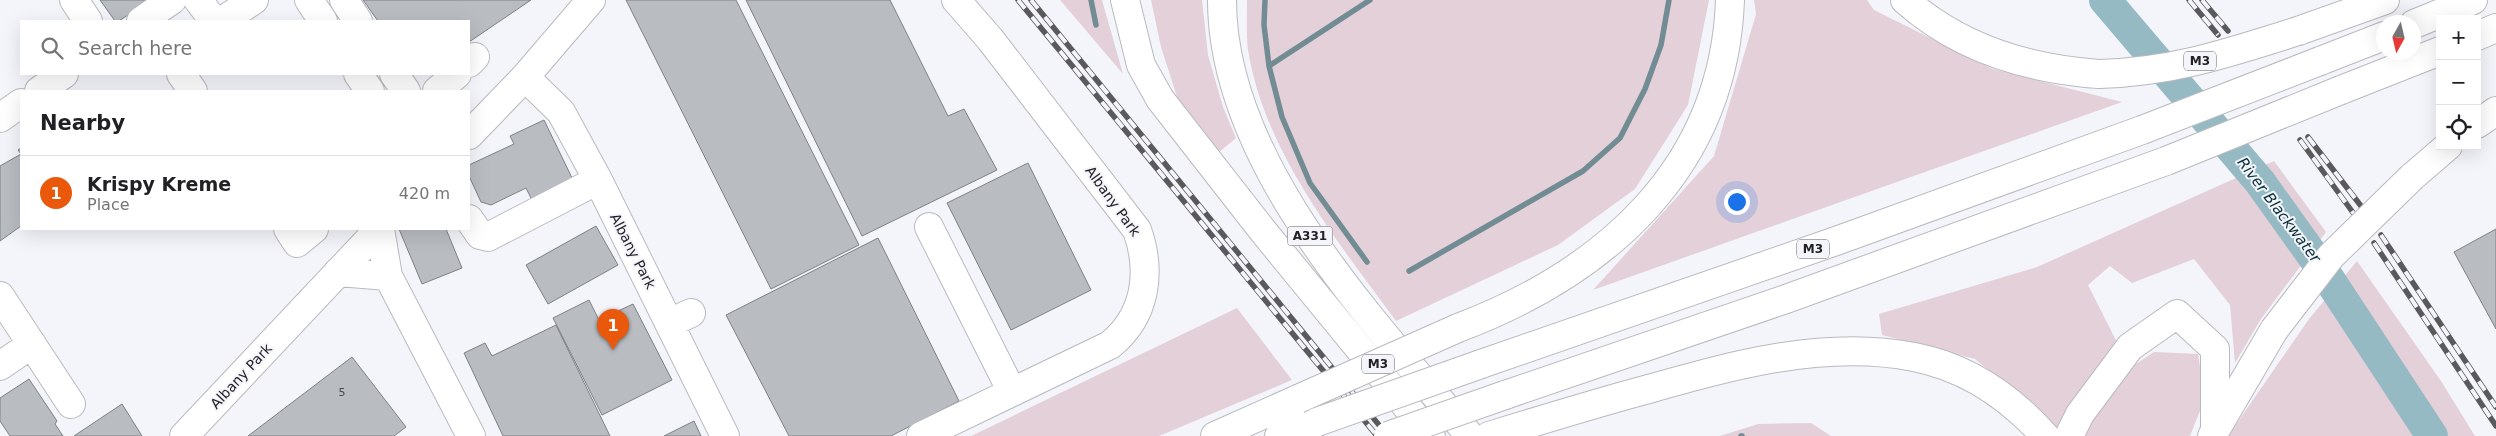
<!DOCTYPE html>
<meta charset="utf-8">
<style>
body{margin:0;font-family:"DejaVu Sans",sans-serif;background:#f6f6f6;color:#202124}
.controls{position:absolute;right:15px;top:15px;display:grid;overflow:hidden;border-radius:0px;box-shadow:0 5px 20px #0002}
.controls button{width:45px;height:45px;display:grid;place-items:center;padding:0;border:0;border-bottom:1px solid #e0e0e0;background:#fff;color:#202124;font:25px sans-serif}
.compass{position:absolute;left:2376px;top:15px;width:45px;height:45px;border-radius:50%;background:#fff;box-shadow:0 5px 20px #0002;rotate:188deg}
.you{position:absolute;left:1736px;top:201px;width:18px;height:18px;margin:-12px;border:4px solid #fff;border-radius:50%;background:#1a73e8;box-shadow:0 0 0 8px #1a73e833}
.badge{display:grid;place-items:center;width:32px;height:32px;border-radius:50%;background:#ea580c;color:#fff;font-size:16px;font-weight:700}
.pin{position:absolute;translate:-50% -41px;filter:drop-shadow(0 1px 2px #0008)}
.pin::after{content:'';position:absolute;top:26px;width:18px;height:15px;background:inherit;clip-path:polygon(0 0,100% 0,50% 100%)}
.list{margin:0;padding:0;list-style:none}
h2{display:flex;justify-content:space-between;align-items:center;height:65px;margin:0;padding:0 20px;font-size:21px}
h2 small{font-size:16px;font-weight:400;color:#757577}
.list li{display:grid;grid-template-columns:32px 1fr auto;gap:15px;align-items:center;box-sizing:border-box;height:75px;padding:0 20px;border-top:1px solid #e0e0e0}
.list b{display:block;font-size:19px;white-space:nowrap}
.list p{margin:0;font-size:16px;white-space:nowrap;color:#757577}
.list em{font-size:16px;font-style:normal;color:#757577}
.icon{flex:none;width:28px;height:28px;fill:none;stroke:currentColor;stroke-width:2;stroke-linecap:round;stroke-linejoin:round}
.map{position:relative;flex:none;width:2496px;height:436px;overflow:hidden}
.search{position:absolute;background:#fff;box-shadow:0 5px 20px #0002;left:20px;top:20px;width:450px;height:55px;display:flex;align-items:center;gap:12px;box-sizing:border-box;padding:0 18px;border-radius:0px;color:#757577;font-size:19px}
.panel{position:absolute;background:#fff;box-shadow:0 5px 20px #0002;left:20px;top:90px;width:450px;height:140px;border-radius:0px}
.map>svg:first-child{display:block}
.green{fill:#e4d0d9}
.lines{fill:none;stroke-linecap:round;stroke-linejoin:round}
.stream{stroke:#728c94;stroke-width:5.5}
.river{stroke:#95bac4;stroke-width:32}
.building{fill:#b9bdc2;stroke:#7d8185}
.minor-casing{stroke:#b9babf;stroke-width:30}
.highway-casing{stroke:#b9babf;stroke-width:30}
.minor{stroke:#fff;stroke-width:28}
.highway{stroke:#fff;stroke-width:28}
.rail-casing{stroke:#5a5a5d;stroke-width:5.5}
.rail{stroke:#f4f5fb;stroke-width:4;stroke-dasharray:11;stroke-linecap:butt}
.highway-bridge-casing{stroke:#b9babf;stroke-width:30;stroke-linecap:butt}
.highway-bridge{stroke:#fff;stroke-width:28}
.labels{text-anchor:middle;stroke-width:4;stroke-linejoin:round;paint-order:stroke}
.number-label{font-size:11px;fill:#48494c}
.shield{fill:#f4f5fb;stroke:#616164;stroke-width:1}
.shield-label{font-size:12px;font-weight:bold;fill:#222224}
.street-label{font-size:14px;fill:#222224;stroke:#f4f5fb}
.water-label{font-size:15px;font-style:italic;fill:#092f37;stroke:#f4f5fb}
</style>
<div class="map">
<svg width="2496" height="436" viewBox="0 0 2496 436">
<rect width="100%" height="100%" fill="#f4f5fb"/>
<path class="green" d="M1060,0H1102L1123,74Z
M1151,0H1202L1208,55L1223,107L1236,138L1218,153L1178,100L1161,47Z
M1247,0H1709L1688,105L1635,189L1558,245L1396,321C1336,239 1265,153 1248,50C1246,34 1247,16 1247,0Z
M1754,0H1867L1874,10L1993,69L2122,102L1593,290L1714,156L1756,14Z
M2274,161L2326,232L2261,319L2235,363L2230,305L2194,259L2132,283L2110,266L2088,285L2130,368L2154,352L2198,354L2205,398L2190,436H2061L2052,422L1975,359L1882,335L1879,314L2037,267Z
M2357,261L2441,381L2475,436H2228L2309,319Z
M1237,308L1292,380L1159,436H971Z
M1811,423L1831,436H1720L1758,424Z"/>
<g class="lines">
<path class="stream" d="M1091,0L1096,25
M1265,0L1264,25L1269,66L1282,117L1310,183L1367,262
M1269,66L1370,0
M1409,271L1583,171L1620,138L1645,89L1661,45L1669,0
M1741,436H1742"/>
<path class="river" d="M2105,0L2260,182L2325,273L2432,436"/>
</g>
<path class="building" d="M100,0H150L119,21H115Z
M363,0H531L469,42V21H378Z
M626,0H736L859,245L771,289Z
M746,0H890L948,116L964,109L997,170L862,236Z
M544,120L574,182L533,202L526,188L491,205L481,202L469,176V165L514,144L510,136Z
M21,148V226L0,241V166L21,154L18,150Z
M1028,163L1091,290L1011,330L947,203Z
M596,226L618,265L548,304L526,265Z
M399,229H446L462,268L422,284Z
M2496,229V329L2454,252Z
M878,238L959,401L891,436H789L726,315Z
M589,300L599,320L633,304L672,380L602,415L553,318Z
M556,325L610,436H503L464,353L485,343L492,356Z
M352,357L406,427L394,436H248Z
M29,379L57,421L55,424L63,436H10L0,421V398Z
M122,404L142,436H74Z
M694,421L701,436H664Z"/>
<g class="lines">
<defs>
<path id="minor" d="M74,0L88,21
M198,0L214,21
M309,0L323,21
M344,0L358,21
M141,21L172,0
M222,21L254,0
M469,63L475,57
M181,74L193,91
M358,74L370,91
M394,74L406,91
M525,77L561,112L598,180L725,436
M39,91L64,74
M437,91L457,74
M0,118L21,103
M469,135L525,77L591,0
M469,219L480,235L488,237L598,180
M929,227L1012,392
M288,229L297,243L314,229
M380,229L388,276L471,436
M338,272L388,276
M0,296L71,404
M670,323L691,313
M0,366L32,344
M184,436L379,229
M921,436L1110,345C1146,316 1152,272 1137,230L990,39L956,0
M2069,436L2080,414L2130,347L2177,314L2215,349V429"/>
<path id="highway" d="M1125,0L1141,65L1160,99L1263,231L1431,436
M1222,0C1222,163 1371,318 1470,436
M1905,0C1959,48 2028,69 2099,74
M2414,24L2473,0
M2298,31L2385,0
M2477,36L2496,28
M2320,61L2384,36
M2341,90L2440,51
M2477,124L2496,111
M2412,177L2448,146
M1458,328C1606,272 1724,168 1730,0
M1481,364L1836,241L2142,130
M1505,395L1786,299L2166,161
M1215,436L1298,399
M1279,436L1317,422
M1489,436C1541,420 1593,404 1645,390C1730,366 1825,339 1914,357C1966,367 2010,397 2045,436
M2212,436L2274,330"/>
</defs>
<use href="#minor" class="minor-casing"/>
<use href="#highway" class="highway-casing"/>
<use href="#minor" class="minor"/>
<use href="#highway" class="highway"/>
<defs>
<path id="rail" d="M1018,0L1377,436
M1031,0L1388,436
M2189,0L2218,35
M2202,0L2228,31
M2308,137L2361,206
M2300,140L2354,214
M2381,235L2496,407
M2374,243L2496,426"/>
</defs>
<use href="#rail" class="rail-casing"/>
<use href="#rail" class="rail"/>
<defs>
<path id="highway-bridge" d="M2099,74C2173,72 2228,53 2298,31
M2142,130L2320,61
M2166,161L2341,90
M2274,330L2331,256L2412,177
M1298,399L1458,328
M1317,422L1481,364
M1388,436L1505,395"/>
</defs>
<use href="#highway-bridge" class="highway-bridge-casing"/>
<use href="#highway-bridge" class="highway-bridge"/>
</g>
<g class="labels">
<g class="number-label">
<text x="342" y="396">5</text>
</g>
<g class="shield">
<rect x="2184" y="51.5" width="32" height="19" rx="4"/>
<rect x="1287.5" y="226.5" width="45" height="19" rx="4"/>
<rect x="1797" y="239.5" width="32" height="19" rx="4"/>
<rect x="1362" y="354.5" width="32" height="19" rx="4"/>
</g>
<g class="shield-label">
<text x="2200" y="65">M3</text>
<text x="1310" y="240">A331</text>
<text x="1813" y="253">M3</text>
<text x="1378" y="368">M3</text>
</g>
<g class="street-label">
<text transform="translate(1113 201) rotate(54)" y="5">Albany Park</text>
<text transform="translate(633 251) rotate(63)" y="5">Albany Park</text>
<text transform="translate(241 376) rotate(-47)" y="5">Albany Park</text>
</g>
<g class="water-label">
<text transform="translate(2279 210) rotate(53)" y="5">River Blackwater</text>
</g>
</g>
</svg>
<div class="controls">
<button>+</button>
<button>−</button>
<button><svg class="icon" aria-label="locate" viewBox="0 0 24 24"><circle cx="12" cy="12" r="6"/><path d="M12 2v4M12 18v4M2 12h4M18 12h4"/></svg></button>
</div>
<svg class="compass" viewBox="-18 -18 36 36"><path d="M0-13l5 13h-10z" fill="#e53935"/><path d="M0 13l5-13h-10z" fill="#757577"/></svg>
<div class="you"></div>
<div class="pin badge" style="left:613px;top:350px">1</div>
<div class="search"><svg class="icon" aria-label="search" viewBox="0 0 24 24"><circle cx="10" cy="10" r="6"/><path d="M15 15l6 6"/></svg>Search here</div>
<section class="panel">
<h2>Nearby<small></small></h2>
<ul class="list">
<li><span class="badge">1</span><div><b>Krispy Kreme</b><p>Place</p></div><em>420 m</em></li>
</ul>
</section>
</div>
